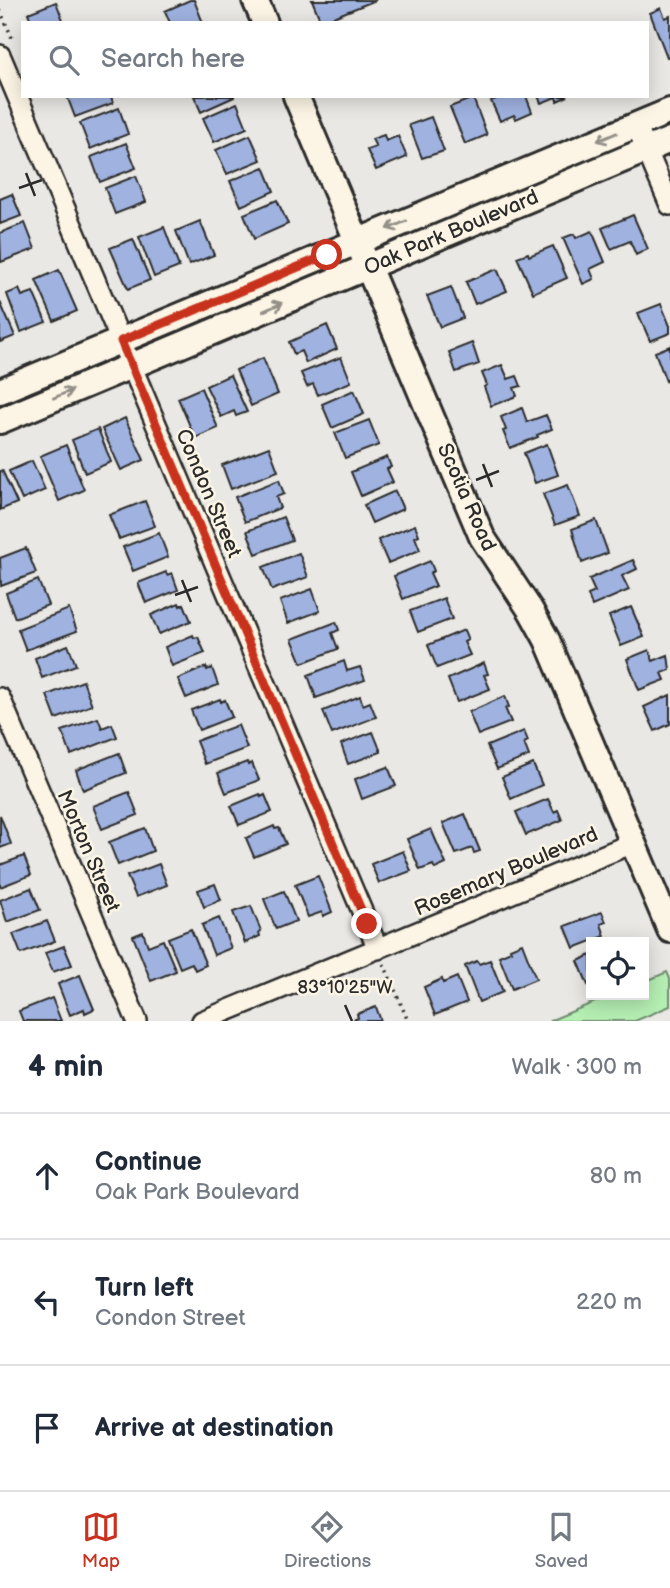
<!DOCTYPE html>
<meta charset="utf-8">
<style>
body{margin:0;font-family:"Balsamiq Sans",sans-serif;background:#f2f2f3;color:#1f2937}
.controls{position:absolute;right:21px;bottom:21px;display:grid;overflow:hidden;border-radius:0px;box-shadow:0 4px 18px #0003}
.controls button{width:63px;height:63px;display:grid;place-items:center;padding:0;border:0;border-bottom:2px solid #e0e1e3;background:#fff;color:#1f2937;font:35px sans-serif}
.stop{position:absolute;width:21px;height:21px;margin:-16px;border:5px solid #c8321e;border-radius:50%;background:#fff}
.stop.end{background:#c8321e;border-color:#fff;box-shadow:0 2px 7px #0008}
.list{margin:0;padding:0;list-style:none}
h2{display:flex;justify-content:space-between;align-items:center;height:91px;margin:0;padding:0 28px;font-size:30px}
h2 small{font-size:23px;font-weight:400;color:#747a83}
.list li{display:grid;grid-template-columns:46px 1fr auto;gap:21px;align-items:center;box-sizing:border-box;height:126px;padding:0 28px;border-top:2px solid #e0e1e3}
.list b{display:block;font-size:26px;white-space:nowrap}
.list p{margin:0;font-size:23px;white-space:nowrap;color:#747a83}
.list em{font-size:23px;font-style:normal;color:#747a83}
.icon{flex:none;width:38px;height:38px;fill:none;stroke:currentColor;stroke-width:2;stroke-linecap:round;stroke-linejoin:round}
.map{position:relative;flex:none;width:670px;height:1021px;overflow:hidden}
.search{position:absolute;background:#fff;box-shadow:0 4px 18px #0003;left:21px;right:21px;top:21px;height:77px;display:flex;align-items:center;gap:18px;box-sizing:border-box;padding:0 24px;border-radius:0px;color:#747a83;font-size:26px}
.sheet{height:469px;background:#fff}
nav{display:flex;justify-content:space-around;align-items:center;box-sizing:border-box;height:98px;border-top:2px solid #e0e1e3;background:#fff;font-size:19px;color:#747a83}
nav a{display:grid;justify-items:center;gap:4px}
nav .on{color:#c8321e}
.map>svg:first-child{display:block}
.green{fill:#b5efb3;stroke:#708d6f;stroke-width:2}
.building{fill:#9fb2e0;stroke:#2b2b2b;stroke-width:2}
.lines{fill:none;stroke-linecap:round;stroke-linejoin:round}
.minor-casing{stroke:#2b2b2b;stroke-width:24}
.tertiary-casing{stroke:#2b2b2b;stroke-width:30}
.path{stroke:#2b2b2b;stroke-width:3.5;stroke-dasharray:2 5;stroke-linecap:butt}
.minor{stroke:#fcf5e5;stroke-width:19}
.tertiary{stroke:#fcf5e5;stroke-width:24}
.oneway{stroke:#949088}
.route{stroke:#c8321e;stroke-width:9}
.ticks{fill:none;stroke:#2b2b2b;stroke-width:2.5}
.labels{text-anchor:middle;stroke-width:5;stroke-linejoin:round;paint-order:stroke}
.street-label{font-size:21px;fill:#2b2b2b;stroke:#fcf5e5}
.ticks-label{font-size:18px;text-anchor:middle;fill:#2b2b2b;stroke:#fcf5e5;stroke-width:5;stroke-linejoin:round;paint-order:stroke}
</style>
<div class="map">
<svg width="670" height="1021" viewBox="0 0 670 1021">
<rect width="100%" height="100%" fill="#e9e8e4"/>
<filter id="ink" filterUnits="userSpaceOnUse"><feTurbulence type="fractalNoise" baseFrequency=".0143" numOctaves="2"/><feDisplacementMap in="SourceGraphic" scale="14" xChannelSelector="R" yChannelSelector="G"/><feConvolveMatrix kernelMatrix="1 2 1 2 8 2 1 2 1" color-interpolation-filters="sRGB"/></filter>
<g filter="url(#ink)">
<path class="green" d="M667,972L670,979V1006L635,1021H549L612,995H644V982Z"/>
<path class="building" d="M190,0H194L203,23H170L165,11Z
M312,0H376L321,22Z
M56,2L64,23H32L28,13Z
M661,8L665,18L670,16V56L667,57L650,13Z
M67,96H111L113,103L75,117Z
M194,96H234V97L201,112Z
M498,96H526L532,112L516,119L514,115L500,121L491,101L498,98Z
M538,96H568L557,101L556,97L541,103Z
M473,98L487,135L465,144L450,107Z
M237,103L247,128L214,142L203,118Z
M119,108L128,134L90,149L80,123Z
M431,117L444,151L422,158L409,125Z
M250,135L261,160L227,174L216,150Z
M384,135L386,141L398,136L407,157L376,170L367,150L376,147L372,139Z
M126,143L136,168L100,182L91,157Z
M264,167L274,191L241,206L230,181Z
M136,176L146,202L115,214L105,188Z
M12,194L21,216L0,224V199Z
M277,200L288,224L254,239L244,214Z
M633,215L648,249L636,255L630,241L611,249L602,228Z
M200,221L214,255L189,265L176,231Z
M25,223L35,249L1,262L0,233Z
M164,227L179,267L154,277L139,237Z
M592,231L605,262L590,269L594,279L583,284L563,238L574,234L576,238Z
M133,239L150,280L128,289L110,248Z
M553,246L567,278L533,293L517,257L528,253L529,256Z
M497,269L507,291L475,304L466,282Z
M59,270L77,311L54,321L36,280Z
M451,287L463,318L440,327L427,296Z
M19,289L22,296L33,292L46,322L21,332L7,294Z
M0,302L15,336L0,342Z
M661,304L670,326V333L650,341L638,313Z
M327,325L337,349L306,363L301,351L294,354L289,342Z
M472,343L479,364L456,372L449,352Z
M670,346V379L666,381L655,352Z
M341,357L351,382L318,395L313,384L307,387L301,373Z
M263,358L278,394L251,406L236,370Z
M502,365L508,379L517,376L521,386L514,388L517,396L491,406L484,387L487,385L482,373Z
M230,375L247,412L236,416L234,411L221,417L206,386Z
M201,388L218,428L195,438L178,398Z
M354,390L364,414L332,428L322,404Z
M522,408L527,422L546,415L552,429L537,435L538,437L510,448L503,431L506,430L501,417Z
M125,418L144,460L121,470L102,429Z
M369,420L379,445L345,458L335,433Z
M98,429L111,462L85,473L72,440Z
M547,444L558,475L535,483L524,453Z
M66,445L84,490L59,501L40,456Z
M269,447L278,471L231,489L222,465Z
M387,457L391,467L387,469L393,482L361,496L351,472Z
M32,461L45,490L22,500L9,471Z
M2,470L17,503L0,510V471Z
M279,480L284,494L276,497L280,508L245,522L235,497Z
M568,485L580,516L555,525L543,494Z
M395,491L403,509L372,523L364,505Z
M145,501L155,526L119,539L109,515Z
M283,517L292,540L256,554L247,531Z
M596,520L608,553L582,563L572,529Z
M415,525L419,535L415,537L420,550L388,563L378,540Z
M159,533L168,557L133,571L123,547Z
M26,548L36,573L1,586L0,558Z
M299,553L308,577L272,590L263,567Z
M633,560L637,569L622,576L629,590L592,606L588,595L595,592L589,579Z
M430,561L434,571L430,573L436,586L403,599L394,576Z
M166,572L167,575L172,573L178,590L146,603L138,583Z
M38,580L48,605L15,618L6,593Z
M312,589L320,611L288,623L280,601Z
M444,598L452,619L418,632L410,611Z
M179,603L180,606L184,604L191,621L159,634L151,615Z
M631,607L644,637L621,646L609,616Z
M69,609L77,631L26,650L18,629Z
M336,622L339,630L332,633L338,649L302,663L292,639Z
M464,630L468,640L464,642L470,655L437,668L428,645Z
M193,635L194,638L198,637L205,653L172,666L165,647Z
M68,645L76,665L42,678L35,658Z
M649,650L653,661L668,655L670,670L662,673L665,680L639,690L627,659Z
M344,661L347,671L360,667L365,680L316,698L308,675Z
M484,663L488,674L484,675L490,689L457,702L448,679Z
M206,667L207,670L212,668L218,685L186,698L178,679Z
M83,681L92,705L56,719L47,695Z
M670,695V724L655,731L644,707Z
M360,696L363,705L370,702L376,717L332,734L323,711Z
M505,696L509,707L505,708L511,722L478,735L469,712Z
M220,699L221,702L225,700L232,717L199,730L191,710Z
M98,718L102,728L112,724L117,737L71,755L62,731Z
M238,725L247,748L205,764L196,741Z
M524,731L528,741L524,743L529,756L497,769L487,746Z
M373,732L381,752L348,764L341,744Z
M119,753L126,773L83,790L76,770Z
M247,762L248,765L252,763L259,780L226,793L218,773Z
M533,764L542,785L511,799L502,777Z
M388,767L396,786L362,799L355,779Z
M129,792L138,815L102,829L93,806Z
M260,794L261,797L265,795L272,812L239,825L231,806Z
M548,799L554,812L558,810L562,820L526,835L516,812Z
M465,814L480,851L474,853L472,848L456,854L443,823Z
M0,815L11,844L0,848Z
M274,826L275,829L279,828L286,844L254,857L246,838Z
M145,828L153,851L118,865L109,842Z
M431,829L446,864L435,869L433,865L420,870L407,839Z
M403,851L411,871L379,883L371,864Z
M24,856L31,875L0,887V865Z
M159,864L167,885L136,897L127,876Z
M318,876L332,912L323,916L322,912L308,917L295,885Z
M215,884L221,900L204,907L198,890Z
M31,888L40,910L7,922L0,900Z
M284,891L296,921L276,929L264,899Z
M251,906L261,931L259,932L260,936L245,943L233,912Z
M602,912L606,922L601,924L605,936L574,948L565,926Z
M219,918L231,948L214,955L202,925Z
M47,921L55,941L21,954L13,934Z
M191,929L206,965L195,970L192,963L180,968L168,938Z
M143,932L148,946L163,940L176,971L151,981L133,936Z
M522,943L536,979L512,989L499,956L511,951L510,948Z
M64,946L72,965L53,972L45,953Z
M591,955V983L588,985L578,961Z
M490,960L503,992L479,1002L465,966L477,961L479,964Z
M80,975L94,1009L85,1013L84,1009L70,1015L58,984Z
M457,977L467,1002L435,1015L424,987L442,979L443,983Z
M52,998L61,1021H23L19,1011Z
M376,1007L381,1021H351L358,1018L357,1014Z"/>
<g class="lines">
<defs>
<path id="minor" d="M0,55L378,949
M636,125L670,205
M0,698L137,1021
M202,1021L633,843"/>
<path id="tertiary" d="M255,0L265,23
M296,96L482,537L531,611L547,640L670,930
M0,391L670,111
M0,421L670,140"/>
</defs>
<use href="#minor" class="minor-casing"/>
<use href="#tertiary" class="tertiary-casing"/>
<path class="path" d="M0,10L13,40
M384,964L408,1021"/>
<use href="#minor" class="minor"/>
<use href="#tertiary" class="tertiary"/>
</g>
<defs><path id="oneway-shaft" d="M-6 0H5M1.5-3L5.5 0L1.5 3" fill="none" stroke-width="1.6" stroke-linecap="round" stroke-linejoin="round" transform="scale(1.75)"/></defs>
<g class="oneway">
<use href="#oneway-shaft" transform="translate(607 137) rotate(157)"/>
<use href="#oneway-shaft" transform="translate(397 225) rotate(157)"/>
<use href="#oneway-shaft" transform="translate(273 307) rotate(-23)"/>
<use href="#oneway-shaft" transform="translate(63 394) rotate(-23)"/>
</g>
</g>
<g class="lines" filter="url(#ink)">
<path class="route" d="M327,255L121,341L367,924"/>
</g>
<path class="ticks" d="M26,173L35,196M19,188L42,180M483,464L492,487M476,480L499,471M182,580L191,602M175,595L198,587M345,1005L352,1021"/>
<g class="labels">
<g class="street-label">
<text transform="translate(451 232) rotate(-23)" y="7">Oak Park Boulevard</text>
<text transform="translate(209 493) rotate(67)" y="7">Condon Street</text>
<text transform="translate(467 497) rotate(66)" y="7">Scotia Road</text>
<text transform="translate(89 851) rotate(67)" y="7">Morton Street</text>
<text transform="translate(506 871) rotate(-23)" y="7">Rosemary Boulevard</text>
</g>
</g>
<g class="ticks-label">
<text x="345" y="993">83°10'25"W</text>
</g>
</svg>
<div class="controls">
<button><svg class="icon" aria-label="locate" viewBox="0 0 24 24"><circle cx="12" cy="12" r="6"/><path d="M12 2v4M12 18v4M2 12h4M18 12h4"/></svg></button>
</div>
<div class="stop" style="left:327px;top:255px"></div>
<div class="stop end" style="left:367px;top:924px"></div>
<div class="search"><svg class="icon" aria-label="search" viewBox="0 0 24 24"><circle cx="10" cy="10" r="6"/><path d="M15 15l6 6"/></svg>Search here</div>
</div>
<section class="sheet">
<h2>4 min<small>Walk · 300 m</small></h2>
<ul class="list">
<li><svg class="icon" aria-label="ahead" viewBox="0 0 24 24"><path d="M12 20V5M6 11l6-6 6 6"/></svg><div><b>Continue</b><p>Oak Park Boulevard</p></div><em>80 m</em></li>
<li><svg class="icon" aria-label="left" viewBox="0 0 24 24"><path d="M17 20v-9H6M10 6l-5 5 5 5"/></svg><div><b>Turn left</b><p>Condon Street</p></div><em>220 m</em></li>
<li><svg class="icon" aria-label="arrive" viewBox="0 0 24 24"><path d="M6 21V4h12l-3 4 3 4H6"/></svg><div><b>Arrive at destination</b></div></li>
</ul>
</section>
<nav>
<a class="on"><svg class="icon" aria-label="map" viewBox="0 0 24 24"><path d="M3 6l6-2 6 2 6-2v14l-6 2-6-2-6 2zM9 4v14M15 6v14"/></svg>Map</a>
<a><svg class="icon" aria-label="directions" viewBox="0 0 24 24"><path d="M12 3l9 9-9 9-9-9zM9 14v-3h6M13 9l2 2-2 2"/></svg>Directions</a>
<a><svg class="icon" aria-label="saved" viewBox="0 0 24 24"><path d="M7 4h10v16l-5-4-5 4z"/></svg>Saved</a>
</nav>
